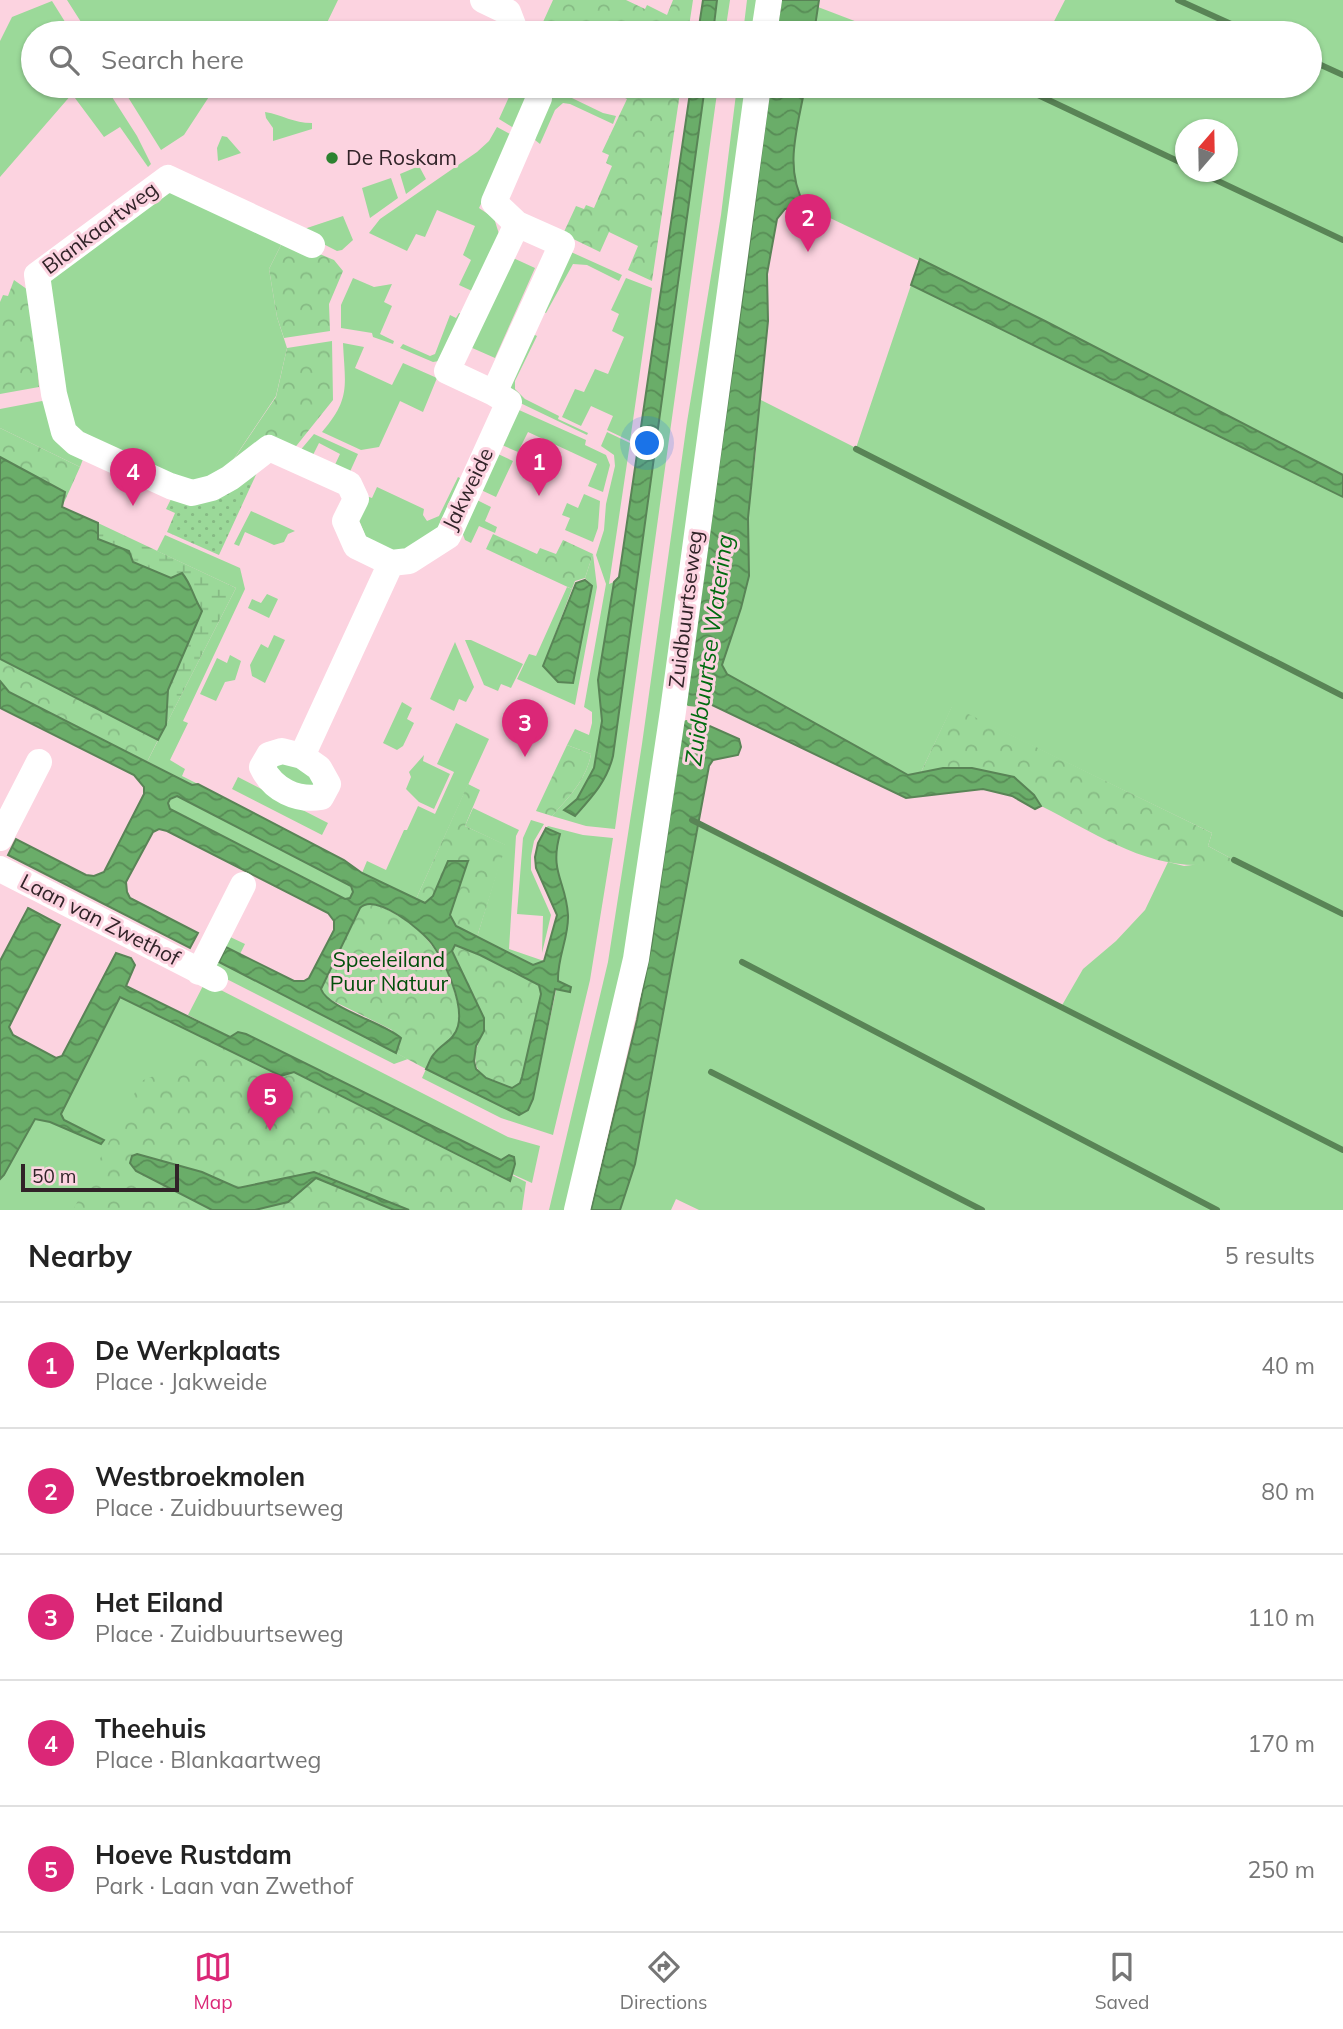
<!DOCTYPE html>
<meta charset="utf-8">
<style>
body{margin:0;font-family:Mulish,sans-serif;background:#f6f6f6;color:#222}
.compass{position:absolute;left:1175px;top:119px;width:63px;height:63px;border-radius:50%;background:#fff;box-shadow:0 2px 5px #0004;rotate:20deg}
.scale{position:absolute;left:21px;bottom:18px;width:158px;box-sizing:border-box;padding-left:7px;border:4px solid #312328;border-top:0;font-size:19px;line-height:24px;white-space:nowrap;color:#312328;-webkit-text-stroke:5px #fcd3e0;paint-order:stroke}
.you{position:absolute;left:648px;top:444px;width:24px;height:24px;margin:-18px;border:5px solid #fff;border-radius:50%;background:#1a73e8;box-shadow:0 0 0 10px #1a73e833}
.badge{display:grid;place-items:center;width:46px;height:46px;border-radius:50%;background:#db2777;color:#fff;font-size:23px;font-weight:700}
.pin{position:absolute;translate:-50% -58px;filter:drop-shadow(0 2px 4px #0008)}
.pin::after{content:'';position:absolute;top:37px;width:24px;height:21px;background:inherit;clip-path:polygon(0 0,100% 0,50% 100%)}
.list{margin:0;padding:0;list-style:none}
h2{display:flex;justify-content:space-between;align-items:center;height:91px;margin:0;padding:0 28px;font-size:30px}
h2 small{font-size:23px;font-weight:400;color:#767676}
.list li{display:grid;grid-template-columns:46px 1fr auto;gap:21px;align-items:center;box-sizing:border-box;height:126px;padding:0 28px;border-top:2px solid #e0e0e0}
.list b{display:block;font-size:26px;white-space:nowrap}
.list p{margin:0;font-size:23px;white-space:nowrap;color:#767676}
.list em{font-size:23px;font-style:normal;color:#767676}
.icon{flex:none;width:38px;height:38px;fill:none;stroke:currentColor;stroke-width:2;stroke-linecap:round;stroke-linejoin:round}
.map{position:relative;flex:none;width:1343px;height:1210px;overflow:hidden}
.search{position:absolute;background:#fff;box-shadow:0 2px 5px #0004;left:21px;right:21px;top:21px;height:77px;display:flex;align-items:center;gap:18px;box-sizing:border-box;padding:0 24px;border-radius:38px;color:#767676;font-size:26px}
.sheet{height:721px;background:#fff}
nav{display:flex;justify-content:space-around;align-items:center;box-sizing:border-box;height:98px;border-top:2px solid #e0e0e0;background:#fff;font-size:19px;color:#767676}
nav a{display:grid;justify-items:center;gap:4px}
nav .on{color:#db2777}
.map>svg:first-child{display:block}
.grass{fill:#9bd999;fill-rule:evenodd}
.forest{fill:url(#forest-crowns)}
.wetland{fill:url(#wetland-marsh)}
.garden{fill:url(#garden-dots)}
.water{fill:url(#water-waves);stroke:#598456;stroke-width:2;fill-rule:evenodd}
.pier{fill:#fcd3e0}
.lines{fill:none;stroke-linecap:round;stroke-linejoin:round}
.stream{stroke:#598456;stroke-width:6}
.minor{stroke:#fff;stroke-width:26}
.poi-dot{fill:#2c8230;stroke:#fcd3e0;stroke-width:2.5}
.labels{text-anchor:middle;stroke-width:6;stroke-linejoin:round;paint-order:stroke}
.poi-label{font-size:21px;fill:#312328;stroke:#fcd3e0;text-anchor:start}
.street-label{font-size:21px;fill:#312328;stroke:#fcd3e0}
.park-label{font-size:21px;fill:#014f0a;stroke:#fcd3e0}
.water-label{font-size:23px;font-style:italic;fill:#006b0f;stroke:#fcd3e0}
</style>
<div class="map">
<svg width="1343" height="1210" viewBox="0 0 1343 1210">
<defs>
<pattern id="forest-crowns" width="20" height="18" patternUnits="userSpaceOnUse" patternTransform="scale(1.75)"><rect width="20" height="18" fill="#9bd999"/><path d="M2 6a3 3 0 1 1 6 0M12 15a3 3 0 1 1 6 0" fill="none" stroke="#86ba84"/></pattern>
<pattern id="wetland-marsh" width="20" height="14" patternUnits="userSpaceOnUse" patternTransform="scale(1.75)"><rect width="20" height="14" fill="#9bd999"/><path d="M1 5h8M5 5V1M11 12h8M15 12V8" fill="none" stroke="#86ba84"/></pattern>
<pattern id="garden-dots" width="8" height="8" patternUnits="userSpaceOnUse" patternTransform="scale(1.75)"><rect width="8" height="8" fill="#9bd999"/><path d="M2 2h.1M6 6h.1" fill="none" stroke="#86ba84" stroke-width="1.8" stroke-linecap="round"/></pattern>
<pattern id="water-waves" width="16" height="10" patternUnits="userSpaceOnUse" patternTransform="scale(1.75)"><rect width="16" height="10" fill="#6aad69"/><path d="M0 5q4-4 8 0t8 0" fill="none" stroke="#588c56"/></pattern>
</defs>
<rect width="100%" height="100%" fill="#fcd3e0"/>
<path class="grass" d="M67,0H338L322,33H88Z
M717,0H730L725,33H713Z
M747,0H761L756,33H743Z
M1065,0H1343V475L1045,321L805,206C782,167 798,128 805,86H1310V33H1048ZM1186,130H1228V172H1186Z
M52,1L72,33H33V86H105L137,136L151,164L148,167L120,127L104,137L72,94L0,177V41L12,17Z
M818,7L886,33H814Z
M121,86H216L184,135L161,150Z
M514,86H525L528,94L517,130L499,119Z
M547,86L603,113L616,116L613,124L570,104L563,103L555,110L540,144L535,140Z
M705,86H718L615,829L586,826L552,816C568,798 587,779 591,754L567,745L575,729L589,735L592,723V712L584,707L606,584L596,555L604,530L606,504L615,466L614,455L601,446L607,432L630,443L609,584L614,582L598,680L602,721L594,768L577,799L564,810L576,816C592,797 607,781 613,756Z
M737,86H749L627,964L569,1210H549L608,962L642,744L687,422L721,215Z
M265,112C283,115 293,123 312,123V129L273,141V128L266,118Z
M497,127L514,136L479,208L494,218L499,234L472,291L459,285L471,260L463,255L475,226L437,210L425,237L416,234L407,251L369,233L380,219L477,152L489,141Z
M222,136L227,137L241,153L218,161L217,148Z
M419,166L426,179L406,194L400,174Z
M391,178L398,198L370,218L362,188Z
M165,187L284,239L269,269L277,317L287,348L276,396L225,472L200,483L174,480L69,431L48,278Z
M343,216L353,240L342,250L337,251L298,231Z
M571,252L622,275L619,281L587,265L573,264L546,313L539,310Z
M511,257L535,268L495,358L470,347Z
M353,278L374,287L392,284L384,302L392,306L380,334L394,341L393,344L373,337L372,333L341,328V305Z
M626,278L652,288L630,441L607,430L613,416L591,406L581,426L562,417L575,389L584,392L595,369L608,374L624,337L612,331L619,314L611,310Z
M911,285L1343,497V1210H699L676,1199L671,1210H620L699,824L1061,1007L1083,969L1116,941L1145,910L1168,862L1184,866L1234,860L1208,846L1212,833L952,707L921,772L908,775L727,674L722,665L741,608L749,576L748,518L756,450L759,399L856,448Z
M459,313L462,314L439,361L433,362L400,348L403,344L430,356L435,354L450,315L456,318Z
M529,332L537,336L515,381V389L525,399L559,416L558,419L588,433L587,435L514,400L508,377Z
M343,343L364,347L355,368L392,385L403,363L437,378L423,412L400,401L379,447L361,450L322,432C351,398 345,386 343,343Z
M42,401L47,403L85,454L80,467L0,428V409Z
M519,410L586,440L585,445L606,455L610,465L603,492L588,486L597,464L528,432L518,452L502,445Z
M314,434L358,454L348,476L333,469L340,454L319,443L311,459L298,453Z
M498,454L513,461L496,497L481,490Z
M458,477L464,480L438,537L401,558L368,542L358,518L366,496L372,498L377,487L424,509L423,515L427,521L439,516Z
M584,494L600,501L598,528L593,542L565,530L570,518L562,515L567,503L578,508Z
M477,500L491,507L485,521L497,527L495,533L479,526L471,543L465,540L462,532Z
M251,511L295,531L288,534L284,542L274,545L245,532L239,546L234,544Z
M165,535L240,568L245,589L183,721L188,723L170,760L185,769L182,776L198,784L192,785L147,762L236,588L157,551Z
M593,554L597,587L575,705L517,679L529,654L536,656L567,587L572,589L575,581L543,666L592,586L585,578Z
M267,594L278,599L269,618L248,608L252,599L261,603Z
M274,635L285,640L265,683L252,676L250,665L261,644L268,648Z
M465,640H471L523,664L511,688L501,684L498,691L484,685Z
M455,642L474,687L466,702L459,699L454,711L430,699Z
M230,655L241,661L235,680L225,682L216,701L200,694L217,658L227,663Z
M402,702L412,708L407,719L414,723L403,746L397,750L383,743Z
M456,723L489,739L416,899L362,873L367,861L386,870L404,830H407L418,806L435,814L454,772L437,764Z
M424,755L423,761L450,774L434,809L419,802L406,789L411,777L409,772Z
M276,759L302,762L320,789L275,778Z
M238,777L328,823L322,835L232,789Z
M177,796L352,886L353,892L350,898L345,899L170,809L168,803L170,799Z
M473,808L519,830L516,836L509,949L544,961L533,965L477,937L505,845L465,826Z
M531,820L544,824L534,841L531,856V870L551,915L542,953L543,916L517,914L523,838Z
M548,826L583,835L613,838L590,980L553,1135L501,1118L422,1078L426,1069L518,1115L533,1099L558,981C557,958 569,937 568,915C566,881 549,872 560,834L546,828Z
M226,935L245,944L240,954L226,948L219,962L408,1059L394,1064L205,968Z
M205,982L508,1137L540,1146L532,1183L512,1174L515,1164L501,1160L246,1034L238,1032L230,1037L188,1015Z
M120,997L281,1076L77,1210H0V1179L4,1175L35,1119L50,1122L101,1144L103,1140L64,1120L61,1114Z"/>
<path class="forest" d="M553,0H626L645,9L647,5L667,15L673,0H693L688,33H538Z
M601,86H681L652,281L628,270L638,246L609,232L600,252L563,234L576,206L584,209L586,205L594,208L612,166L606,163L609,155L602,152L627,99Z
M284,239L334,260L343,271L329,304L330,331L284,338L277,317L269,269Z
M14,280L31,292L39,387L0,394V302L3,295L8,296Z
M332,341L333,400L293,450L225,472L276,397L287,348Z
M0,428L80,467L62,507L64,492L0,457Z
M493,534L537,554L540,548L556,554L563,540L593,554L585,578L575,581L572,589L486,549Z
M0,659L158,740L147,762L9,692L0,681Z
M952,706L1212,833L1208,846L1234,860C1162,880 1103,837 1041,806L1034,795L943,768L921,772Z
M567,745L591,754C587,779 568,798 552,816L536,811Z
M468,784L480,790L465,826L506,845L477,937L456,926L450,915L468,862L448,861L433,896L425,904L416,899Z
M371,903C416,919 442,948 455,994C458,1004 460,1016 458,1026C454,1041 442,1044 433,1054C430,1058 428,1064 426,1069L396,1053L399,1045L392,1030L323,996L321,988L360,908L364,904Z
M455,945L480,955L539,985L541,994L522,1077L520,1083L512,1088C476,1079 466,1065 484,1031L475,997L464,979L452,951Z
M244,1040L526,1182L522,1210H73L141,1081Z"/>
<path class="wetland" d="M98,523L236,588L166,725L168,690L202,611C183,582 163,575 132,562L129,551L98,539Z"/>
<path class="garden" d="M260,466L219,555L167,532L175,513L166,509L173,495Z"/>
<path class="water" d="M703,0H717L713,33H698Z
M781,0H819L814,33H776Z
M691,86H705L613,756C607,781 592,797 575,816L564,810L577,799L594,768L602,721L598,680L614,582L619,577Z
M770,86H805C798,128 783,167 805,206L785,209L777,219L767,274L768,321L748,518L749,576L741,608L722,665L727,674L908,775L943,768H972L1014,777L1034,795L1041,806L1035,809L1012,796L983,789L906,798L708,703L705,724L739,739L741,747L738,755L713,760L709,766L635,1164L620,1210H591L637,1020L652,942L746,272Z
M920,259L1045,321L1343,475V497L911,285Z
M0,457L65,492L62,507L98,523V539L129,551L133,562L171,578L182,573C192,585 193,597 202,611L168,690L166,725L158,740L0,659Z
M585,580L592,586L573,683L558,682L543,666L576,583Z
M0,681L9,692L192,785L198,784L344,860L362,873L425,903L433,896L448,861H468L450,915L456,926L533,965L544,961L557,915L536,868L535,857L538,843L546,828L560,834C549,872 566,881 568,915C569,937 557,958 558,981L571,987L570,992L555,989L533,1099L528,1110L519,1115L426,1069C429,1064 430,1058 434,1054C442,1043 454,1041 458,1026C464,1003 445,962 432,944C422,930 375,892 360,908L321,989C328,1009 383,1022 401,1038L396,1053L219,962L226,947L294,981H304L309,978L334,930V921L328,913L167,831L159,829L153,832L126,882L127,892L130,898L198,933L190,948L8,855L16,839L86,875L94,876L104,872L144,794V787L134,775L0,708ZM177,796L351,886L353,892L350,898L345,899L170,809L168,803L170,799ZM455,945L480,955L539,985L541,994L522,1077L520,1083L512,1088L486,1078L476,1069L474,1061L476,1046L484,1031V1018L452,951Z
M28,908L60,925L9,1027L13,1035L56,1058L62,1056L116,953L131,958L135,965L126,986L230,1037L238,1032L246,1034L501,1160L509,1155L514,1157L515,1164L510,1181L294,1072L281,1076L120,997L61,1114L64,1120L104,1140L101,1144L50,1122L35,1119L4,1175L0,1179V961Z
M137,1154L202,1172L238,1188L314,1172L409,1210H394L316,1178L288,1202L255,1210H212L136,1171L130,1163L132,1156Z"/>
<path class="pier" d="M683,701L688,706L709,708L707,723L686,720L680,723Z"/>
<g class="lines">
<path class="stream" d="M1178,0L1251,33
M1310,60L1343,75
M1021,87L1186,165
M1199,172L1343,240
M856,449L1343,696
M692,820L1343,1150
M1234,860L1343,914
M742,962L1217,1210
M711,1072L982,1210"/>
<path class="minor" d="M483,0L508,12L516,33
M764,33L769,0
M494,393L562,244L517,224
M391,563L409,561L448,536L509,402L494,393L447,371L517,224L494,202L539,98L535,86
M302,756L319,768L328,784L321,797C297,801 273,790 262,767L269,755L282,751L302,756L391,563L356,546L345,521L356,499L349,484L269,448L230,478L212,488L192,493L170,486L76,443L64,432L54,394L37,275L168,178L312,245
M0,838L39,762
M0,869L215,979
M199,972L243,885
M577,1210L636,959L673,711L758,86"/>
</g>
<circle class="poi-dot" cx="332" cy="158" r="7"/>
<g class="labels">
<g class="poi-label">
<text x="346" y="165">De Roskam</text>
</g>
<g class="street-label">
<text transform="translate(100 228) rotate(-37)" y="7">Blankaartweg</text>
<text transform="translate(468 489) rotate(-64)" y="7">Jakweide</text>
<text transform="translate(686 609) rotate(-83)" y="7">Zuidbuurtseweg</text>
<text transform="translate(100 920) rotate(27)" y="7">Laan van Zwethof</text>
</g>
<g class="park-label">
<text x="389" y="967">Speeleiland<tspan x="389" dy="24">Puur Natuur</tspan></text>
</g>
<g class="water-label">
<text transform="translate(709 650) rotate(-82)" y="8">Zuidbuurtse Watering</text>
</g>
</g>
</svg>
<svg class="compass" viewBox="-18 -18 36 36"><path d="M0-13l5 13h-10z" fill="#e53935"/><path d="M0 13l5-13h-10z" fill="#767676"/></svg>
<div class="scale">50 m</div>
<div class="you"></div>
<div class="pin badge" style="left:539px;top:496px">1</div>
<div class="pin badge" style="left:808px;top:252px">2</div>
<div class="pin badge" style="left:525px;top:757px">3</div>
<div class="pin badge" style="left:133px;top:506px">4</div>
<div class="pin badge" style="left:270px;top:1131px">5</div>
<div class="search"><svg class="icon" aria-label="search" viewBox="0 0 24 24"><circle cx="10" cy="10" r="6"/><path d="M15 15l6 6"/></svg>Search here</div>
</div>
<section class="sheet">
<h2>Nearby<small>5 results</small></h2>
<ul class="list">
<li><span class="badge">1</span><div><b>De Werkplaats</b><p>Place · Jakweide</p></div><em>40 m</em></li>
<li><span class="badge">2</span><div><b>Westbroekmolen</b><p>Place · Zuidbuurtseweg</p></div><em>80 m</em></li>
<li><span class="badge">3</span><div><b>Het Eiland</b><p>Place · Zuidbuurtseweg</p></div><em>110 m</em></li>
<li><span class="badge">4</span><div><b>Theehuis</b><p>Place · Blankaartweg</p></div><em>170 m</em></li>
<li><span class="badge">5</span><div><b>Hoeve Rustdam</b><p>Park · Laan van Zwethof</p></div><em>250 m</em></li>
</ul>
</section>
<nav>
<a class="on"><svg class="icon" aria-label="map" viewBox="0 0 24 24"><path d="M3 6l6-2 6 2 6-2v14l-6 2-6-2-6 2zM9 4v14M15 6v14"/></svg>Map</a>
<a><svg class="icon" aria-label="directions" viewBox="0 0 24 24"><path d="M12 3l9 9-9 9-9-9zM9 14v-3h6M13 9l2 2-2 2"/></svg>Directions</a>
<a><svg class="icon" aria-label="saved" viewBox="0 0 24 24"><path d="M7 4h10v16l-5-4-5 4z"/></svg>Saved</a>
</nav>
